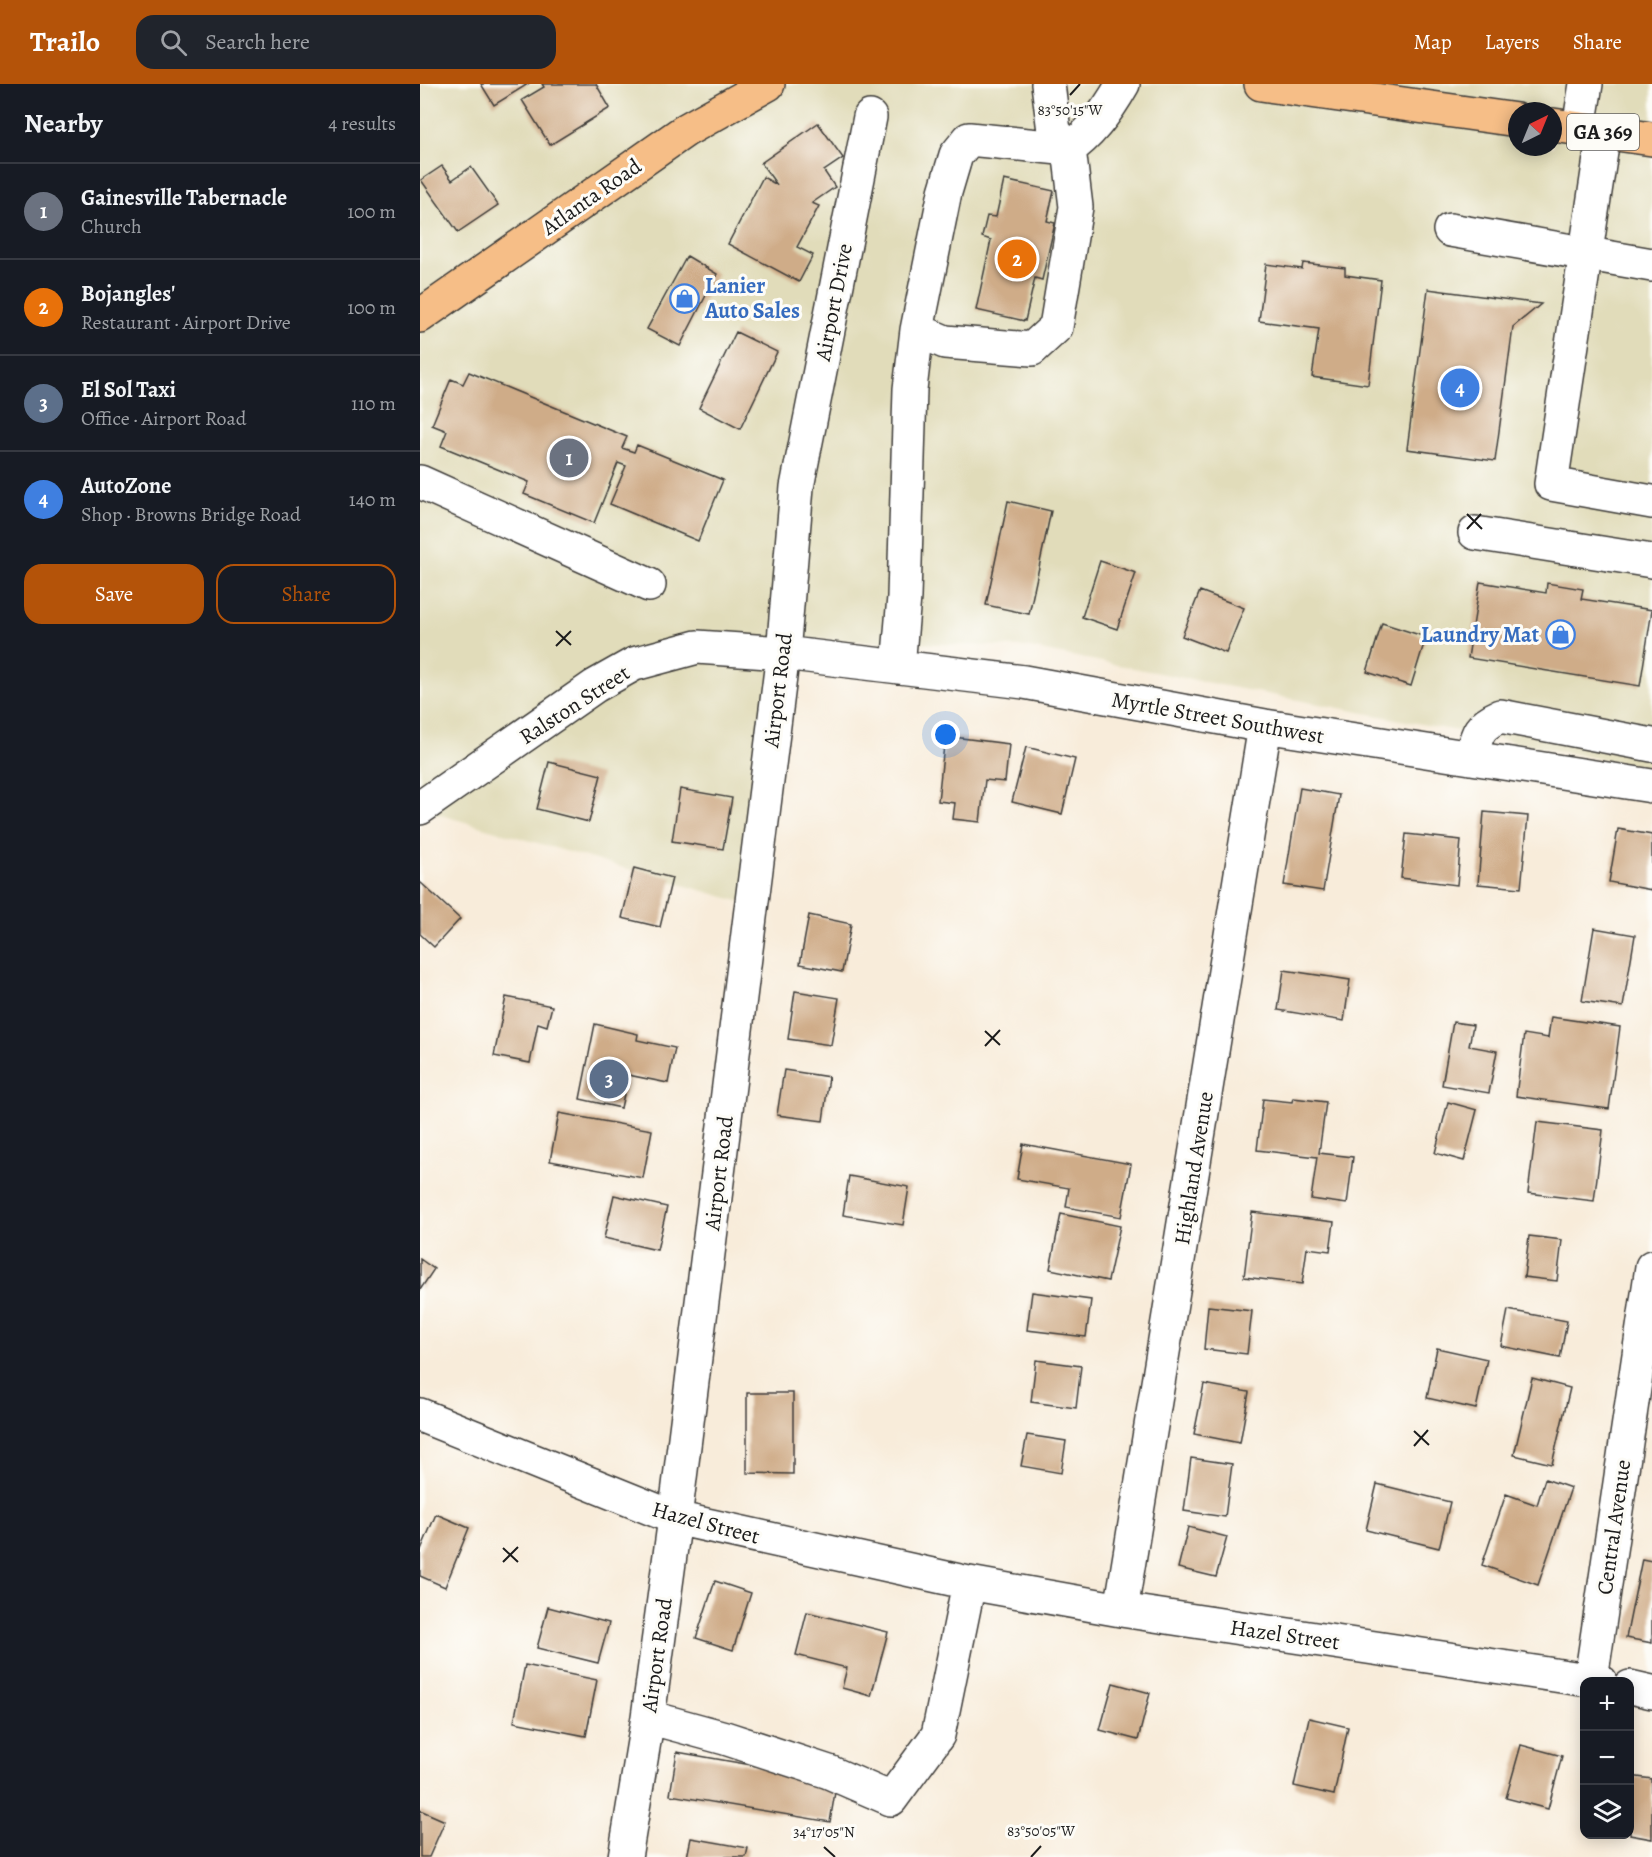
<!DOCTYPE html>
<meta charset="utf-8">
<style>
body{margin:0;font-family:Alegreya,serif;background:#20242c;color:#f1f3f6}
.controls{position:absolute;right:18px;bottom:18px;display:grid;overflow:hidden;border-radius:12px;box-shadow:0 3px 15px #0003}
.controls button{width:54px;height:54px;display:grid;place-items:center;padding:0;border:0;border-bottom:2px solid #363941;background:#171b24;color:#f1f3f6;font:30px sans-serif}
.compass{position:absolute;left:1088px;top:18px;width:54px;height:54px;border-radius:50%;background:#171b24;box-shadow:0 3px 15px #0003;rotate:43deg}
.you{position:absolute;left:526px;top:651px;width:21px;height:21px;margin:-15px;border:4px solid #fff;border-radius:50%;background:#1a73e8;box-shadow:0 0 0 9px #1a73e833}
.badge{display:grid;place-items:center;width:39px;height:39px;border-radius:50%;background:#b45309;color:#fff;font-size:20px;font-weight:700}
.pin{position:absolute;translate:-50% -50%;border:3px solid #fff;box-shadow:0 2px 6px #0006}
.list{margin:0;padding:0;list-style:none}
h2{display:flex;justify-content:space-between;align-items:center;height:78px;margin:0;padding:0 24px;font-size:26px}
h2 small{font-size:20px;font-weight:400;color:#9ea1a6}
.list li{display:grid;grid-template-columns:39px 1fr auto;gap:18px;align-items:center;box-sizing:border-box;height:96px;padding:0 24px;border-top:2px solid #363941}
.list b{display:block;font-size:22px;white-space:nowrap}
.list p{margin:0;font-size:20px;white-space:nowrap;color:#9ea1a6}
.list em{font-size:20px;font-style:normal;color:#9ea1a6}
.actions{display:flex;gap:12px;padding:18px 24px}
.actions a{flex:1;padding:14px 0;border:2px solid #b45309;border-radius:18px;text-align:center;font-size:21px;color:#b45309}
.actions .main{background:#b45309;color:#fff}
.icon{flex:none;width:33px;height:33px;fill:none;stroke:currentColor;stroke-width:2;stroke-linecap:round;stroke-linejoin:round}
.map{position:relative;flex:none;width:1232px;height:1773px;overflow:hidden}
header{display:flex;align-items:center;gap:36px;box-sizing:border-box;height:84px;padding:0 30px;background:#b45309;color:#fff}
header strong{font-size:28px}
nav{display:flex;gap:33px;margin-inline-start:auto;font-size:21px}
.search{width:420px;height:54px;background:#20242c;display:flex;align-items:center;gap:15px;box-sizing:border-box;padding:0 21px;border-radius:18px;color:#9ea1a6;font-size:22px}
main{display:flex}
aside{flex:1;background:#171b24}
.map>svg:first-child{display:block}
.built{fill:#e1dcba;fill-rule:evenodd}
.building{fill:#cfac88}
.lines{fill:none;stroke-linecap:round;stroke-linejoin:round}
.minor-casing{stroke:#3d3b38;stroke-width:36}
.major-casing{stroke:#3d3b38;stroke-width:36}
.minor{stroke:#fff;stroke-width:33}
.major{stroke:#f6be87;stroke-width:33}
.ticks{fill:none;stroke:#1c1c1c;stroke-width:2}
.labels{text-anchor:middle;stroke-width:6;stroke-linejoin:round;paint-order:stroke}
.shield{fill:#fdfcf7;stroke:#605f5e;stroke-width:1.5}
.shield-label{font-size:21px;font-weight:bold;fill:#1c1c1c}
.street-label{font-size:22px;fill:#1c1c1c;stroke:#fdfcf7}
.shop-label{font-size:22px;font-weight:bold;fill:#366cbe;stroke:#fdfcf7;text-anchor:start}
.ticks-label{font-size:15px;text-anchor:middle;fill:#1c1c1c;stroke:#fdfcf7;stroke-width:6;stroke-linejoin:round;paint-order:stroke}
</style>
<header>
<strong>Trailo</strong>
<div class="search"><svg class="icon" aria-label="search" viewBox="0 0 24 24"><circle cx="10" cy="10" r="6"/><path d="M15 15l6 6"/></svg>Search here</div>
<nav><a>Map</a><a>Layers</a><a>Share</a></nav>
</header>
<main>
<aside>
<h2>Nearby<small>4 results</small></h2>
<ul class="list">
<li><span class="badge" style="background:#6b7280">1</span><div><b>Gainesville Tabernacle</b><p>Church</p></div><em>100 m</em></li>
<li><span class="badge" style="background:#e8710a">2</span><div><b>Bojangles'</b><p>Restaurant · Airport Drive</p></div><em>100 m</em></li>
<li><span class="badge" style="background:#5c6f8a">3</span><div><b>El Sol Taxi</b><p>Office · Airport Road</p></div><em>110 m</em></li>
<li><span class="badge" style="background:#3f7fe0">4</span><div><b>AutoZone</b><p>Shop · Browns Bridge Road</p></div><em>140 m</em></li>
</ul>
<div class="actions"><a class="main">Save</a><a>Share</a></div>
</aside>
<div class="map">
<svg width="1232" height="1773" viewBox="0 0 1232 1773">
<rect width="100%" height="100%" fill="#fdfcf7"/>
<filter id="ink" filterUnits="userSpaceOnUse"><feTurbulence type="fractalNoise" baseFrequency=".0167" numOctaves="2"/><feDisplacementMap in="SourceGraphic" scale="12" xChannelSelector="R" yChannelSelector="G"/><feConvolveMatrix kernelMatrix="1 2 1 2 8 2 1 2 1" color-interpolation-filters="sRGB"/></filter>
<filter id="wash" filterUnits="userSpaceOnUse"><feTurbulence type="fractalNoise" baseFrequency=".008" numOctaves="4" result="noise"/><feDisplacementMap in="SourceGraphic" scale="24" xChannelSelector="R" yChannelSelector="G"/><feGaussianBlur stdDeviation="1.35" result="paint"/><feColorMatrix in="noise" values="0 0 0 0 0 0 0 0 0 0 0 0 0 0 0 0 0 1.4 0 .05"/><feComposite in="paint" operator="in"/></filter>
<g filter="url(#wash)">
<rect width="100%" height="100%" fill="#f8ecda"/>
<path class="built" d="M0,0H1232V685L605,563L382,555L332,821L14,729L0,738ZM1097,27H1133V63H1097Z"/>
<g id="blocks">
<path class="building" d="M61,0H108L74,21Z
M122,0H176L190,24L130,61L102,16L124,3Z
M398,39L423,74L404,87L415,103L392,119L399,122L377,163L393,171L379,198L308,160L343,93L357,101L341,79Z
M22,82L32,96L51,83L78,121L38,148L1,96Z
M584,96L634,107L627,137L635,139L622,196L615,194L605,237L556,226L571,156L562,153L567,132L576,133Z
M267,172L297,190L260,262L227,245Z
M883,179L925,184V191L961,196L948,301L892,293L899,245L839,237L846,180L882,185Z
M1008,205L1121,220L1093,243L1075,377L987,365Z
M316,248L357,268L320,345L279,324Z
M49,288L207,353L202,364L214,368L217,361L303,396L278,457L190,420L206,382L198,379L174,439L104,410L109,398L21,362L27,347L12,341L31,295L43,300Z
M588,417L631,427L609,530L566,521Z
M680,477L716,489L697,545L662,533Z
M1060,498L1126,509L1127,499L1163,505L1161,515L1232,526L1220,602L1048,574Z
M780,507L824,524L806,569L762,552Z
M962,539L1006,553L991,602L947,588Z
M525,652L589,660L585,698L565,696L560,738L533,735L535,719L518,717Z
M606,663L655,675L642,730L592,718Z
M129,678L181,691L169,738L117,725Z
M880,704L919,711L903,807L864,801Z
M260,705L312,714L303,765L252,757Z
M1064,728L1108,732L1101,804L1058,800Z
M1198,745L1232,751V806L1189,798Z
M986,750L1041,756L1037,801L981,794Z
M214,784L252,794L240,843L202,834Z
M0,798L40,835L14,863L0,850Z
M389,831L431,840L422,888L380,880Z
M1174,844L1215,851L1203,923L1162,917Z
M864,886L930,896L924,937L858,926Z
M375,907L419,914L411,961L368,955Z
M86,913L132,922L127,942L118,939L110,979L74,972Z
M1131,933L1200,943L1189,1025L1096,1012L1104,950L1128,954Z
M1033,938L1053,941L1049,962L1077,967L1069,1009L1022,1001Z
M175,940L218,950L217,956L255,964L248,999L208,991L201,1024L160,1015Z
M364,986L409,993L403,1037L357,1031Z
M873,1014L906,1018L899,1069L933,1073L927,1120L891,1115L897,1073L837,1066L843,1015L872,1018Z
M1028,1018L1057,1026L1044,1077L1015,1069Z
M139,1029L232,1046L223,1094L130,1077Z
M1117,1038L1183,1046L1174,1117L1108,1109Z
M603,1060L711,1080L701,1133L646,1123L649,1104L597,1095Z
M429,1092L489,1103L483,1141L423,1131Z
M194,1111L247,1123L237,1166L184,1154Z
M832,1128L914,1138L910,1167L887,1164L882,1200L824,1193Z
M641,1130L700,1142L688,1197L630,1185Z
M1109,1152L1142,1156L1137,1197L1104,1193Z
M0,1175L14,1185L0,1206Z
M612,1208L671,1216L666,1253L607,1246Z
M788,1222L832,1227L827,1270L784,1265Z
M1088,1226L1147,1237L1140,1274L1081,1262Z
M1017,1264L1067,1275L1056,1325L1007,1314Z
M616,1276L661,1282L656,1324L611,1318Z
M1112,1294L1150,1304L1132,1380L1094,1371Z
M784,1300L829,1308L820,1359L774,1350Z
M327,1309H373V1390L327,1389Z
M607,1351L646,1357L641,1389L601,1382Z
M771,1374L812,1380L805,1433L764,1427Z
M1125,1395L1151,1404L1118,1501L1062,1481L1086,1410L1117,1421Z
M957,1400L1030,1418L1019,1464L946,1446Z
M16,1430L49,1444L25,1503L0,1492V1468Z
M768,1443L807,1453L796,1493L758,1484Z
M1222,1475L1232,1477V1559L1206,1554Z
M295,1497L331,1509L313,1566L276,1554Z
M128,1523L189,1539L178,1579L117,1564Z
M387,1528L468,1548L451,1612L422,1604L427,1584L376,1571Z
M105,1581L177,1596L166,1652L94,1638Z
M693,1599L730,1609L718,1656L680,1646Z
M889,1634L928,1643L914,1711L874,1702Z
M1101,1661L1142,1672L1128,1725L1086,1714Z
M257,1668L417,1696L410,1738L250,1711Z
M1210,1692L1232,1695V1755L1210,1751Z
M0,1726L25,1737L9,1773H0Z
M271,1754L328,1764L326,1773H267Z"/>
</g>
</g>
<g filter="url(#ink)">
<use href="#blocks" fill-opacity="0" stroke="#3d3b38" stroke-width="1.5"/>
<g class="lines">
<defs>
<path id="minor" d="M1159,44L1166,0
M1184,48L1131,400L1232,418
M1030,146L1232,181
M497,246L525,258L612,265L636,243L656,123L649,65L634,47L628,0
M0,398L229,501
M1055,449L1232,477
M478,583L484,513L490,305L497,246L525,108L536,71L549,55L649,65C671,50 690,23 703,0
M1051,674C1057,651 1057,642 1080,632L1232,661
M0,724L175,602L214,580L277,563L363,569L604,598L845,642L1232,702
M0,1331L255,1434L549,1499L701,1526L1181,1598
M701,1526L845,642
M1171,1595L1232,1183
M1210,1603L1232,1608
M228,1633L305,1654L409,1688L471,1715L518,1651L549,1499
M205,1773L228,1633L255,1434L363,569L377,403L450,33"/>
<path id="major" d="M841,0L1097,36
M1133,41L1232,55
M0,232L266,46L348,0"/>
</defs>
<use href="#minor" class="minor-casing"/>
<use href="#major" class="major-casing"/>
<use href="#minor" class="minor"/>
<use href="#major" class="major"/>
</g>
</g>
<path class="ticks" d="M650,11L660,0M1047,430L1062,445M1047,445L1061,430M136,547L151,561M136,562L151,547M565,947L580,961M565,962L580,946M994,1347L1009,1361M994,1362L1008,1346M83,1464L98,1478M83,1478L98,1463M404,1763L415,1773M611,1773L621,1762"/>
<defs>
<symbol id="shop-ring" viewBox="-11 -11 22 22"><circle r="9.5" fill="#fdfcf7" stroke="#3f7fe0" stroke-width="1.5"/><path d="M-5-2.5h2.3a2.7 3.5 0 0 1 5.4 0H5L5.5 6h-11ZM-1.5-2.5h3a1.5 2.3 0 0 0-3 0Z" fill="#3f7fe0"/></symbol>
</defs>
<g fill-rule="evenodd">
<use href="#shop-ring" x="248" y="198" width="33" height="33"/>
<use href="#shop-ring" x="1124" y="534" width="33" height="33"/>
</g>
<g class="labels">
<rect class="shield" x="1147" y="30" width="72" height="36" rx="4.5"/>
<g class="shield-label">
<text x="1183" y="55">GA 369</text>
</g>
<g class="street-label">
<text transform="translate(171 112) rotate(-35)" y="8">Atlanta Road</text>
<text transform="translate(413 218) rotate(-79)" y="8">Airport Drive</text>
<text transform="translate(357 606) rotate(-83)" y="8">Airport Road</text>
<text transform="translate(154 620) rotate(-33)" y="8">Ralston Street</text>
<text transform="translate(798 633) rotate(10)" y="8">Myrtle Street Southwest</text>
<text transform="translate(773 1084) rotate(-81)" y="8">Highland Avenue</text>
<text transform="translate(298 1089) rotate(-83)" y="8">Airport Road</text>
<text transform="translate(286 1438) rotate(15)" y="8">Hazel Street</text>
<text transform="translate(1193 1443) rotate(-82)" y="8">Central Avenue</text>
<text transform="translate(865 1550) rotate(8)" y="8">Hazel Street</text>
<text transform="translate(236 1571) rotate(-82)" y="8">Airport Road</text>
</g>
<g class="shop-label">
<text x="285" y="209">Lanier<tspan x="285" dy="25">Auto Sales</tspan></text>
<text x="1119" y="558" text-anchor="end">Laundry Mat</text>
</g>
</g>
<g class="ticks-label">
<text x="650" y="31">83°50'15"W</text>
<text x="621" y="1752">83°50'05"W</text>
<text x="404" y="1753">34°17'05"N</text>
</g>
</svg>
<div class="controls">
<button>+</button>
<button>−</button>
<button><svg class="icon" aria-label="layers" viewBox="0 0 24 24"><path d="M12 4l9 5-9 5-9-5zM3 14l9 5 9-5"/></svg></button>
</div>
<svg class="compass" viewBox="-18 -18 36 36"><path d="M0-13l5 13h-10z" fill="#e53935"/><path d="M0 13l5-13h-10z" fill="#9ea1a6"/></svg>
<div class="you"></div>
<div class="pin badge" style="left:149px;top:374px;background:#6b7280">1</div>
<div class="pin badge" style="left:597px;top:175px;background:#e8710a">2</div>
<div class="pin badge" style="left:189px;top:995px;background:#5c6f8a">3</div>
<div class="pin badge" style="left:1040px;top:304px;background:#3f7fe0">4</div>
</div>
</main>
